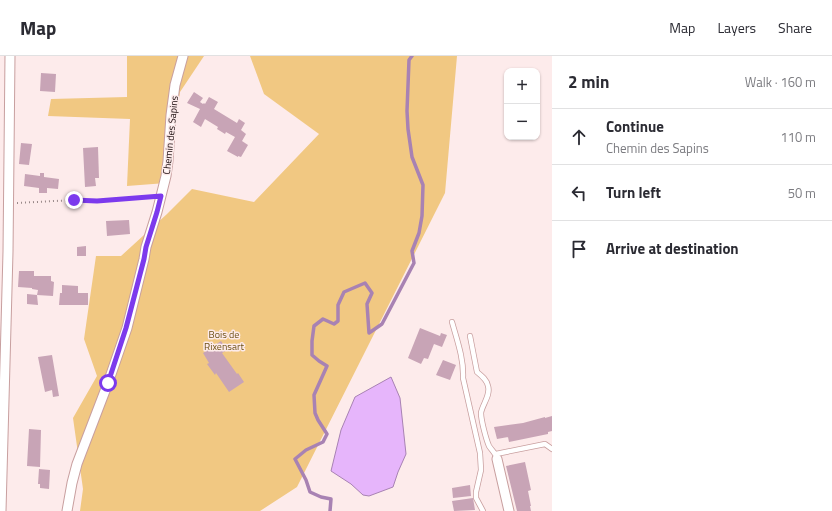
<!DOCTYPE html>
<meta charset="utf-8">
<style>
body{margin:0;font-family:"Titillium Web",sans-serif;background:#f7f7f7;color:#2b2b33}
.controls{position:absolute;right:12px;top:12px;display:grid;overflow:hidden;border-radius:8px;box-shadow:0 1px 3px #0004}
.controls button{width:36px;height:36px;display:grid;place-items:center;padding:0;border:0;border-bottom:1px solid #e1e1e2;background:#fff;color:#2b2b33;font:20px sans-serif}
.stop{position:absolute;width:12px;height:12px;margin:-9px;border:3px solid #7c3aed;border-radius:50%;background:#fff}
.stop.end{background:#7c3aed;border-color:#fff;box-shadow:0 1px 4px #0008}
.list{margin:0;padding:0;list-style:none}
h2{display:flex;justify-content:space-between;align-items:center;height:52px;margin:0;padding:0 16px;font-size:17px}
h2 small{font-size:13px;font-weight:400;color:#7c7c81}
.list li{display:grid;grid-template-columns:26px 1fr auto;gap:12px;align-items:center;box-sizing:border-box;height:56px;padding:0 16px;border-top:1px solid #e1e1e2}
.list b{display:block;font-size:15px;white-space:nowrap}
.list p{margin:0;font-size:13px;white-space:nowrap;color:#7c7c81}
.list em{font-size:13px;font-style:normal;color:#7c7c81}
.icon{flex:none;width:22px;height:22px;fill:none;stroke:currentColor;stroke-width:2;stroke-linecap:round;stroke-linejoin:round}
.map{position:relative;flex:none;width:552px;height:455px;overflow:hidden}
header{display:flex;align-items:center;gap:24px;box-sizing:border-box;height:56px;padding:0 20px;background:#fff;border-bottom:1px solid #e1e1e2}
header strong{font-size:19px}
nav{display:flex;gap:22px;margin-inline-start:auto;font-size:14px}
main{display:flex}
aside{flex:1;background:#fff}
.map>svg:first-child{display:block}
.green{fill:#f1c882}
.water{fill:#e6b5fb;stroke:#a882b3}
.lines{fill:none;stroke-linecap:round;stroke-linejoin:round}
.stream{stroke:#a882b3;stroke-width:3.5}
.building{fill:#c8a4b6}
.lane-casing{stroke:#c89f9f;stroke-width:6}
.street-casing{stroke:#c89f9f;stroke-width:11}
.path{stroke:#988888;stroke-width:2;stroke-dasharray:1 3;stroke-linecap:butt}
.lane{stroke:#fff;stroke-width:4.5}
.street{stroke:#fff;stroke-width:9}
.route{stroke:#7c3aed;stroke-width:5}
.labels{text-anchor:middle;stroke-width:3;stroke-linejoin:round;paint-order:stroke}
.street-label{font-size:10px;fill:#180a0b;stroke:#fdebeb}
.park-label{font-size:10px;fill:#6e5115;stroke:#fdebeb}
</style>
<header>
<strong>Map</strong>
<nav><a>Map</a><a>Layers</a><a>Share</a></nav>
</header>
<main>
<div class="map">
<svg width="552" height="455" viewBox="0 0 552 455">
<rect width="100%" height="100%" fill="#fdebeb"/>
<path class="green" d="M127,0H204L180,36L166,127L127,130L130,63L48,60L51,43L127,41Z
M250,0H457L445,137L297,431L260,455H80L83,433L73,362L97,320L84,283L96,200H121L167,158L192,133L254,146L319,78L264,38Z"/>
<path class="water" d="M391,321L400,342L406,398L398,416L393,431L369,440L363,439L351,428L331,415L341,374L355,341Z"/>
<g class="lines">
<path class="stream" d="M330,455L331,443L321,441L310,436L306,424L295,403L306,394L323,386L327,378L318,364L315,357L314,339L327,310L319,305L312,299V285L314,270L323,263L334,268L338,265V249L344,236L365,227L372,237L367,248L369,277L382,268L414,207L412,195L419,177L422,160L423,129L412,101L408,73L407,55L409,4L412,0"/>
</g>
<path class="building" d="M41,17L56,18L55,36L40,35Z
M194,36L203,42L200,46L203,48L204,47L205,48L209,41L218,46L214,53L237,67L239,63L245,67L241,74L246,78L242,85L248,89L241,101L238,100V101L227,95L235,81L226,76L225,78L217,73L218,71L205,63L201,71L193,66L200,53L187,47Z
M21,87L32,88L29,109L19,108Z
M98,91L99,122H95L96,130L85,131L83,92Z
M40,117H44V121L59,123L58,133L47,132V137H39V132L24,130L25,118L40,120Z
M129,164L130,178L107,180L106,165Z
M86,190V200H77V191Z
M19,215H34V220H51V225L54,226L53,240L37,239L38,234L32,233V232L18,231Z
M62,229L78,230V237H88V249H59L60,237H62Z
M27,238L37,239L38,249L27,248Z
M420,272L440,280L441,277L447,279L442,291L434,288L428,303L424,302L421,308L408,302Z
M221,285L227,294L222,297L237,318L238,317L244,326L229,336L216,317L215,319L207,308L209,307L203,297Z
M52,299L59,340L53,341L52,334L45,336L38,301Z
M443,304L456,309L450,324L436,319Z
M552,360V375L548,376V378L509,386L507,376L508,381L497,383L494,371L523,367L545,361V362Z
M29,373L41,374L40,411L27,410Z
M525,406L531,434L528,435L531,450H530L531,455H517L506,410Z
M39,413L50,414L49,433L40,432V428H38Z
M470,429L471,440L453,442L452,432Z
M473,442L475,454L454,455L452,445Z"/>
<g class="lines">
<defs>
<path id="lane" d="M452,266C457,284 464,303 463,322L480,397L481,414L476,436V442L483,455
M470,280L477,316C482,320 487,324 488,330C491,339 482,349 481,357C481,364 486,383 489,390C492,395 496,397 497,403
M496,398L545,388L552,393"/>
<path id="street" d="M497,403L509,455
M1,455L8,196L10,0
M67,455L72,427L77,408L108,327L127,272L144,203L146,191L157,156L166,120L168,105L171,59L175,29L183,0"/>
</defs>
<use href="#lane" class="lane-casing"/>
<use href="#street" class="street-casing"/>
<path class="path" d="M17,147L74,144L97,145L150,141"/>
<use href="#lane" class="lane"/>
<use href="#street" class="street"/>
</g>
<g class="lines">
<path class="route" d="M74,144L97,145L161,140L157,156L146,191L144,203L126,272L108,327"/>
</g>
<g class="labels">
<g class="street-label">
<text transform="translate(170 79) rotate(-84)" y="4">Chemin des Sapins</text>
</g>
<g class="park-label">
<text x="224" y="282">Bois de<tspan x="224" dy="12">Rixensart</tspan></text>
</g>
</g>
</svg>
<div class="controls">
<button>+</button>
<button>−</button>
</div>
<div class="stop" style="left:108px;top:327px"></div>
<div class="stop end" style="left:74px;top:144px"></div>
</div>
<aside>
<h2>2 min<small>Walk · 160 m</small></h2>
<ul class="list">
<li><svg class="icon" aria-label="ahead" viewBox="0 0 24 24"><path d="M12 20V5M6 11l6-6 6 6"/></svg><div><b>Continue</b><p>Chemin des Sapins</p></div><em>110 m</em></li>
<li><svg class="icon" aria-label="left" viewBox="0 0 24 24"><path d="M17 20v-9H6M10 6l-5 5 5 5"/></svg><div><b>Turn left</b></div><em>50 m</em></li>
<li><svg class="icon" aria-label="arrive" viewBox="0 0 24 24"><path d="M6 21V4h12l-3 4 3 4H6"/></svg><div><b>Arrive at destination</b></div></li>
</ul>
</aside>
</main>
